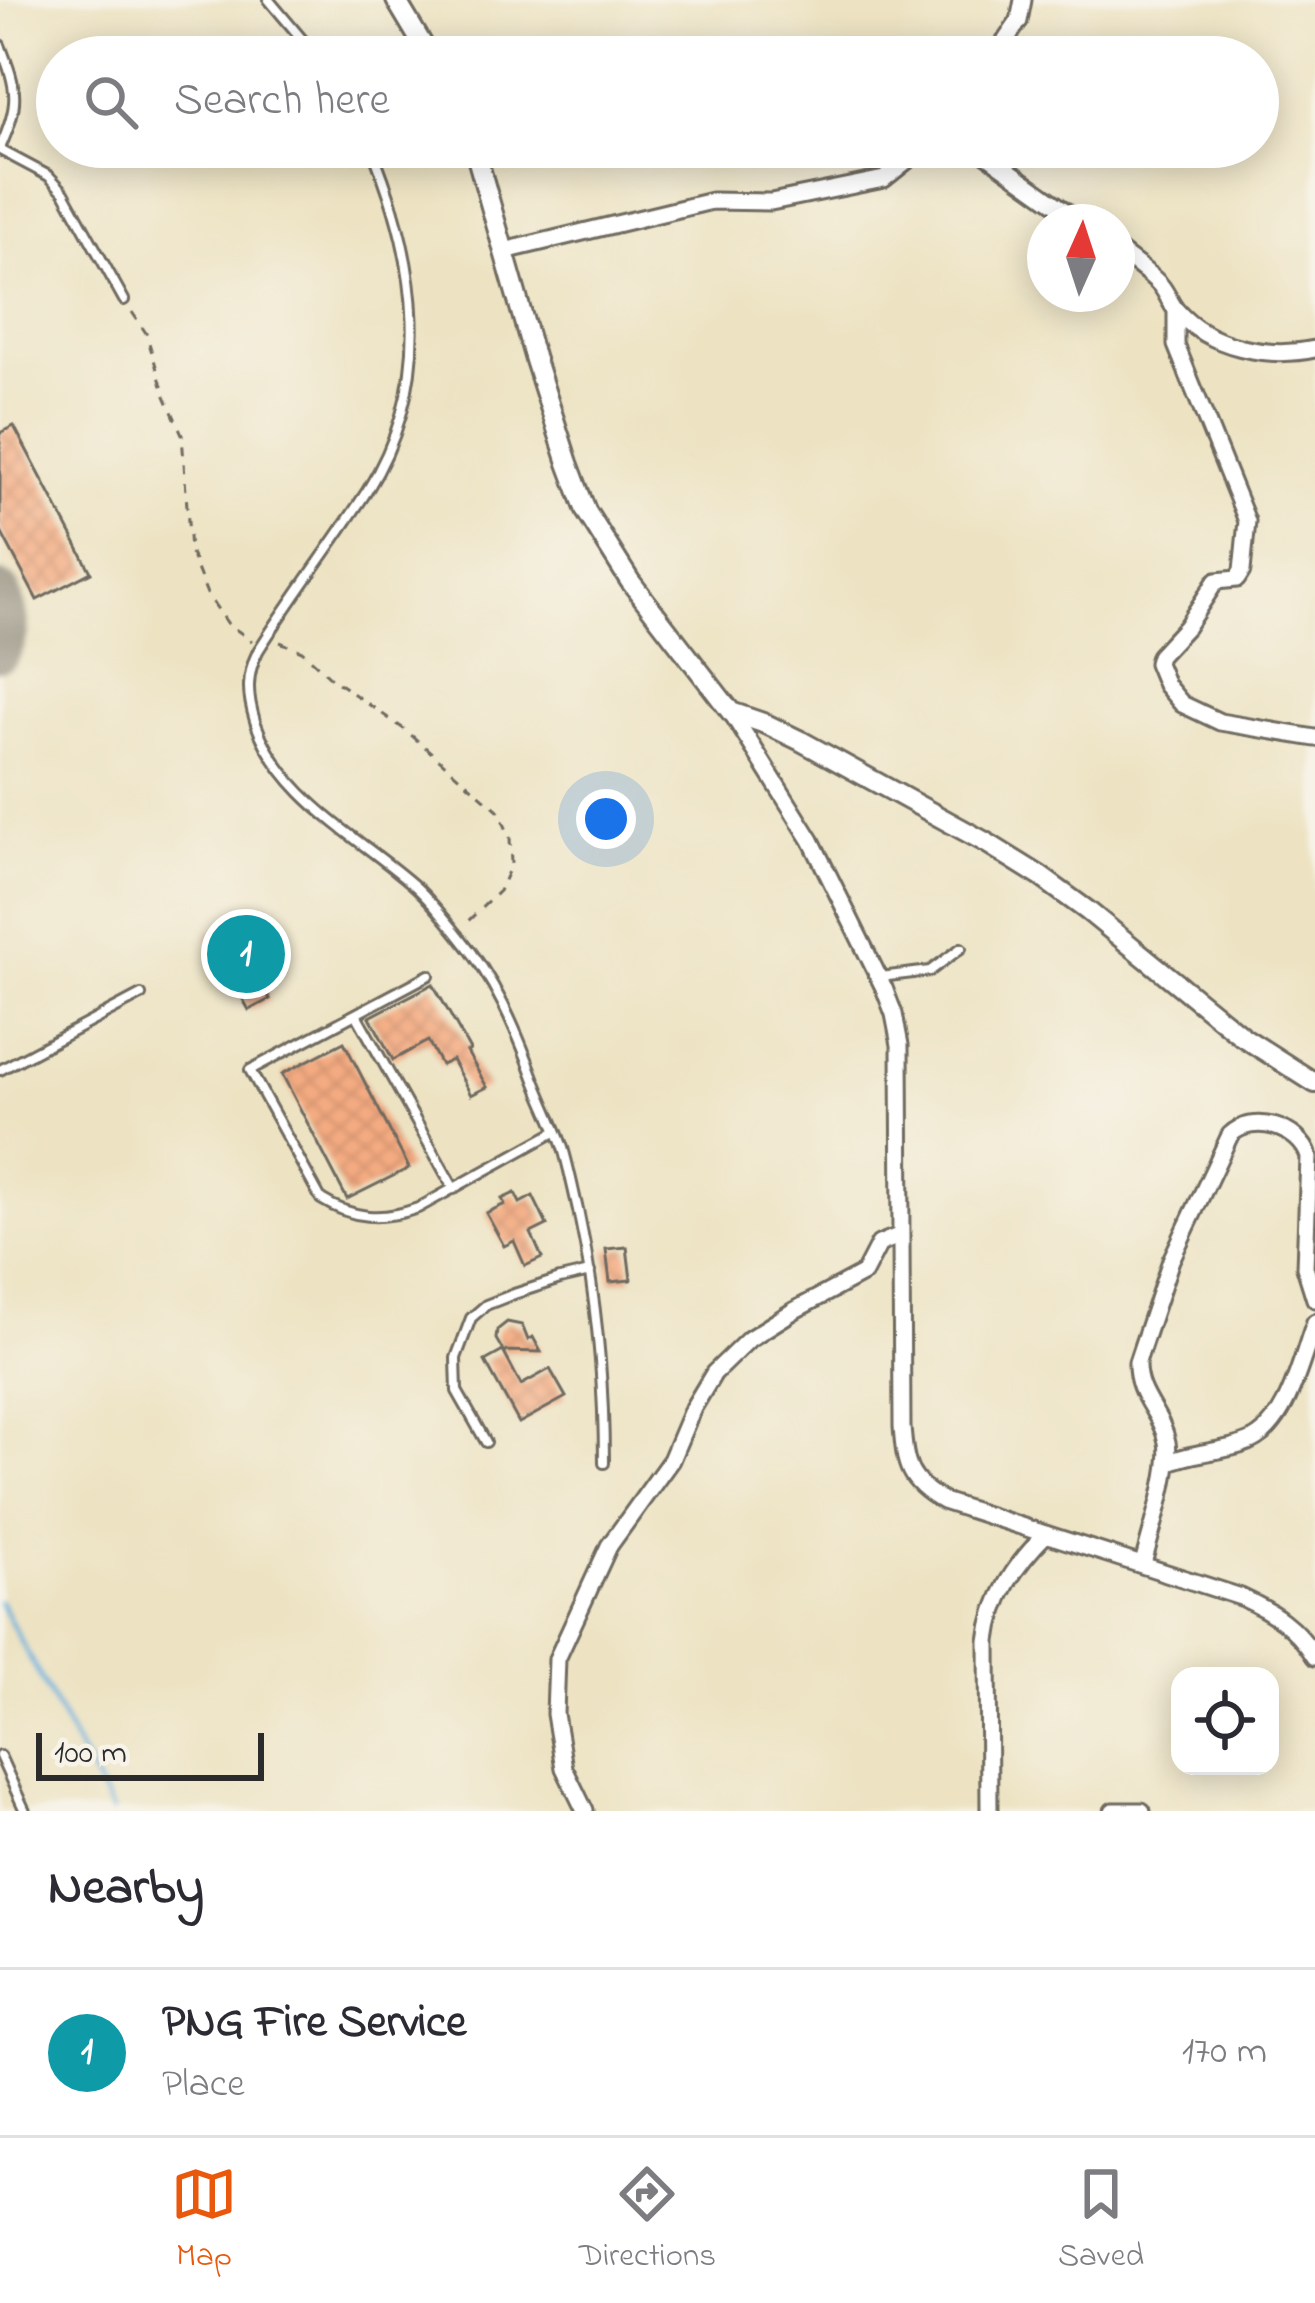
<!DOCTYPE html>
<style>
body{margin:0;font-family:"Indie Flower",sans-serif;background:#f2f2f3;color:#2b2b33}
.controls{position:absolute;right:36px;bottom:36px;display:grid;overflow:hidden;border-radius:24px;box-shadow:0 6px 30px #0003}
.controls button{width:108px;height:108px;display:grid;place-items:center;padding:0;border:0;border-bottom:3px solid #e1e1e2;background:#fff;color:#2b2b33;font:60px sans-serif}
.compass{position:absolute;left:1027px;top:204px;width:108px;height:108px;border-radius:50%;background:#fff;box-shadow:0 6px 30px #0003;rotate:3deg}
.scale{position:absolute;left:36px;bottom:30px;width:228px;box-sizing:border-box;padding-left:12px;border:6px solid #2b2b2b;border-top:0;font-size:33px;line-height:42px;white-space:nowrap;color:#2b2b2b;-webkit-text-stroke:9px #f7f3e8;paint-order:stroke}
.you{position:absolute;left:606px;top:819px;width:42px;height:42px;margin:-30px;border:9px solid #fff;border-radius:50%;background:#1a73e8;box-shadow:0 0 0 18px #1a73e833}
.badge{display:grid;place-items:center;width:78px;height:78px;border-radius:50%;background:#ea580c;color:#fff;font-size:39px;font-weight:700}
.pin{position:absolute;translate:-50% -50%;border:6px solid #fff;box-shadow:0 3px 12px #0006}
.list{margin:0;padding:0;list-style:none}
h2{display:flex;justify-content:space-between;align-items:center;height:156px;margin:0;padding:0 48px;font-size:51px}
h2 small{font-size:39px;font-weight:400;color:#7c7c81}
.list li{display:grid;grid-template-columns:78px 1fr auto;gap:36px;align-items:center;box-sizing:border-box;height:168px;padding:0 48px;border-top:3px solid #e1e1e2}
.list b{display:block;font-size:45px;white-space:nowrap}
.list p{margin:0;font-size:39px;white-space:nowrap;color:#7c7c81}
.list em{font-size:39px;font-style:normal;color:#7c7c81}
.icon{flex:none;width:66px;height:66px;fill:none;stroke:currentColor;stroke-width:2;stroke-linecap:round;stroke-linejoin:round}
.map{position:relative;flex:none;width:1315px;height:1811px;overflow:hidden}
.search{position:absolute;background:#fff;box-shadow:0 6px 30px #0003;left:36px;right:36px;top:36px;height:132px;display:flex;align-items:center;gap:30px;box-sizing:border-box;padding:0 42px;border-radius:66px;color:#7c7c81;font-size:45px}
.sheet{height:324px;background:#fff}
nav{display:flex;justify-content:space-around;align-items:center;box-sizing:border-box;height:168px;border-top:3px solid #e1e1e2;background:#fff;font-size:33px;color:#7c7c81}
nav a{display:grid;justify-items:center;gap:6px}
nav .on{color:#ea580c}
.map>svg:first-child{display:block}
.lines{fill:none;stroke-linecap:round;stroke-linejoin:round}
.stream{stroke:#65b0de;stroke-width:4.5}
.taxiway{stroke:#8c8777;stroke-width:42}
.building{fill:url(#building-cross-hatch)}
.service-casing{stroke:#6f6b60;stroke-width:14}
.minor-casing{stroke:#6f6b60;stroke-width:21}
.tertiary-casing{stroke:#6f6b60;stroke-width:24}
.path{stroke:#6f6b60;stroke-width:3;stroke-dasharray:9 9;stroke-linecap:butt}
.service{stroke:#fff;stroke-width:8}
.minor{stroke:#fff;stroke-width:15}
.tertiary{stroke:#fff;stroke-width:18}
</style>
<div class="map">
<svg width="1315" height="1811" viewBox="0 0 1315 1811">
<defs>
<pattern id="building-cross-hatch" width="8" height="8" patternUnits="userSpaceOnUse" patternTransform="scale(3)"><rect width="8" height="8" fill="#f4ab81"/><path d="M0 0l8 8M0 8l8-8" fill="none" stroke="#d19370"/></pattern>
</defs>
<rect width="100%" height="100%" fill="#f7f3e8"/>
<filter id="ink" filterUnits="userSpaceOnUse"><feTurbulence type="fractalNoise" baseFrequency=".00833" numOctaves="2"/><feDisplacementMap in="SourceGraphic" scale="24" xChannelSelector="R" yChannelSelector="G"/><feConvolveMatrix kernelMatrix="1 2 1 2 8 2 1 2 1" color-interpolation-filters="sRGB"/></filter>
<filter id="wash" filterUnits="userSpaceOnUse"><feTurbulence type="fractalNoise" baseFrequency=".004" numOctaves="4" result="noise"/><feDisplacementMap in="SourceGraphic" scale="48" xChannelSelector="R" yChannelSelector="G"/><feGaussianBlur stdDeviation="2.7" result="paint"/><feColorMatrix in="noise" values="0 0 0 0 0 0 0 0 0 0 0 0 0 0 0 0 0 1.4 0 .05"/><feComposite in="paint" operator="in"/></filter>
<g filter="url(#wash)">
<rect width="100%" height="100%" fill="#ede3c3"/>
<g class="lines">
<path class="stream" d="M0,1602L112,1811"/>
<path class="taxiway" d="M0,593C8,614 12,631 0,651"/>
</g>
<g id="blocks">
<path class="building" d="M14,426L91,572L37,600L0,530V433Z
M249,911L285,973L263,986L270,999L249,1010L207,935Z
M433,984L470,1050L467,1052L487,1087L471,1095L452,1060L441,1065L428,1041L393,1060L370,1017Z
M344,1042L409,1168L347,1199L282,1074Z
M515,1193L520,1203L533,1196L547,1225L531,1233L542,1258L525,1266L514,1241L504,1246L486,1213L505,1204L502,1199Z
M627,1247L631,1280L610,1282L606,1249Z
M507,1322L522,1325L528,1340L533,1337L541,1352L503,1351L496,1339L497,1330Z
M503,1351L521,1385L550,1369L566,1397L519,1423L485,1361Z"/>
</g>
</g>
<g filter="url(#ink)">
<use href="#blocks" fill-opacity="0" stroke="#6f6b60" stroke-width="3"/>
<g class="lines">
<defs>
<path id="service" d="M269,0L317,57
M0,45C18,90 20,104 0,148
M371,147C418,261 436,381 367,491C332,545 293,596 258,651C246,675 247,695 255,721C281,799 359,836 417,888C432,902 446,920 459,936C495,979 516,1029 535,1080C544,1103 555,1125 563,1148C569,1168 573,1189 578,1210C596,1293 604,1377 604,1463
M0,150L49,176L64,192L124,300
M429,975L250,1070L321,1199C353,1219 382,1221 418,1208L555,1132
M880,977L930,971L961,948
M356,1014L454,1189
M0,1070L141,995
M486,1442L457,1391L456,1358L471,1318L486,1305L514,1294L560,1279L590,1272
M0,1756L25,1811"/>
<path id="minor" d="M994,57L1019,21L1023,0
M976,147L1081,222
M1117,249C1131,261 1149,272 1161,286C1167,293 1170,303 1176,310C1209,348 1268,359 1315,349
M504,251L712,201L771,202L884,179L924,147
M1176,310V345L1247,521L1242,571L1237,579L1216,581L1186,627L1159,656L1157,663L1166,685L1182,704L1220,722L1315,738
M731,712L811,840L884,988L894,1014L900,1045L902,1427C905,1466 908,1481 943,1501L1241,1597C1273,1612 1296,1626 1315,1657
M1167,1463C1193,1451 1222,1453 1248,1442C1288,1426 1301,1359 1315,1322
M1143,1564C1150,1534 1172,1471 1167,1442C1161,1411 1136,1397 1137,1362L1171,1260L1230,1135C1253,1113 1300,1127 1309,1157L1305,1267L1315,1299
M585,1811L564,1768L555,1714L557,1659L609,1546L671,1460L693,1408L714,1373L749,1339L795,1310L864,1273L879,1244L901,1235
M989,1811L988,1641C993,1597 1015,1565 1046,1534
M1113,1811H1142"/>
<path id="tertiary" d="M396,0L430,57
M474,147L535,360L568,463L586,511L630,581L731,712L766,724L801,741L987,843L1040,876L1088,911L1243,1037L1315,1083"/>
</defs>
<use href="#service" class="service-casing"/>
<use href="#minor" class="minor-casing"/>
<use href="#tertiary" class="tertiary-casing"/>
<path class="path" d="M132,312L146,333L165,396L182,434L190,551L207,594L228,624L252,641
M280,642L302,651L331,678L404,729L498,810L510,837L511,865L499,891L465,924"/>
<use href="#service" class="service"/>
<use href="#minor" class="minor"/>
<use href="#tertiary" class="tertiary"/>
</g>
</g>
</svg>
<div class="controls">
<button><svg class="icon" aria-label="locate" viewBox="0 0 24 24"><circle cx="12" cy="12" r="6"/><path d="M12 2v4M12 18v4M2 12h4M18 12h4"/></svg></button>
</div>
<svg class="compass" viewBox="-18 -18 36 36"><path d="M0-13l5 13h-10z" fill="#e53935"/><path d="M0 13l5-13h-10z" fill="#7c7c81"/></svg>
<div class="scale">100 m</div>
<div class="you"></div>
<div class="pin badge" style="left:246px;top:954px;background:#0f9aa8">1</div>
<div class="search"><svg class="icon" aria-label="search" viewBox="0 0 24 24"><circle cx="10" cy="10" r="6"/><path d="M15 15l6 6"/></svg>Search here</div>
</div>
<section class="sheet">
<h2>Nearby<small></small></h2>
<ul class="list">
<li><span class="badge" style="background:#0f9aa8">1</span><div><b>PNG Fire Service</b><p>Place</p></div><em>170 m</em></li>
</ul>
</section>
<nav>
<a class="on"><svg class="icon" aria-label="map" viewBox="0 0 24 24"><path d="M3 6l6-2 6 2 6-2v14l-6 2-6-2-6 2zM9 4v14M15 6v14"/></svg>Map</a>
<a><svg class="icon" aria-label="directions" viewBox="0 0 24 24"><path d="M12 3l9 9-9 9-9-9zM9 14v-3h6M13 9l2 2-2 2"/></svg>Directions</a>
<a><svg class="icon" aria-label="saved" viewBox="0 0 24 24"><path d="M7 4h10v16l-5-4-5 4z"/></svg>Saved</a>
</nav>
